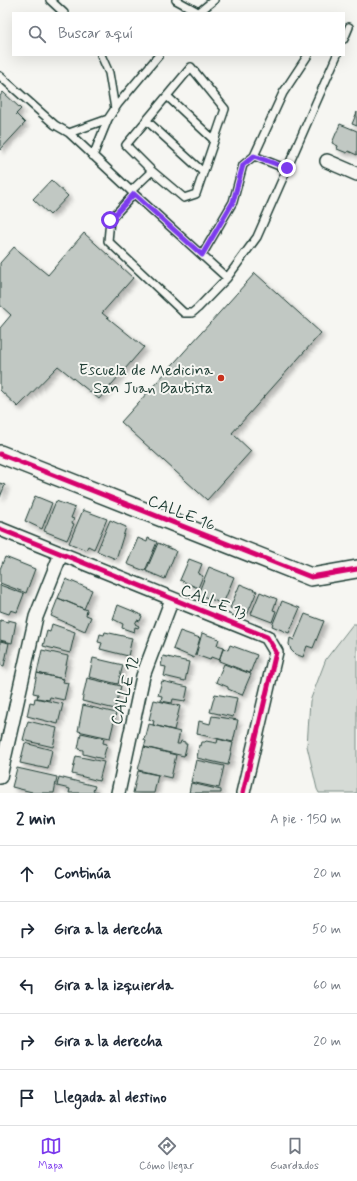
<!DOCTYPE html>
<html lang="es">
<meta charset="utf-8">
<style>
body{margin:0;font-family:Mynerve,sans-serif;background:#f2f2f3;color:#1f2937}
.stop{position:absolute;width:12px;height:12px;margin:-9px;border:3px solid #7c3aed;border-radius:50%;background:#fff}
.stop.end{background:#7c3aed;border-color:#fff;box-shadow:0 1px 4px #0008}
.list{margin:0;padding:0;list-style:none}
h2{display:flex;justify-content:space-between;align-items:center;height:52px;margin:0;padding:0 16px;font-size:17px}
h2 small{font-size:13px;font-weight:400;color:#747a83}
.list li{display:grid;grid-template-columns:26px 1fr auto;gap:12px;align-items:center;box-sizing:border-box;height:56px;padding:0 16px;border-top:1px solid #e0e1e3}
.list b{display:block;font-size:15px;white-space:nowrap}
.list em{font-size:13px;font-style:normal;color:#747a83}
.icon{flex:none;width:22px;height:22px;fill:none;stroke:currentColor;stroke-width:2;stroke-linecap:round;stroke-linejoin:round}
.map{position:relative;flex:none;width:357px;height:793px;overflow:hidden}
.search{position:absolute;background:#fff;box-shadow:0 4px 16px #0002;left:12px;right:12px;top:12px;height:44px;display:flex;align-items:center;gap:10px;box-sizing:border-box;padding:0 14px;border-radius:0px;color:#747a83;font-size:15px}
.sheet{height:332px;background:#fff}
nav{display:flex;justify-content:space-around;align-items:center;box-sizing:border-box;height:56px;border-top:1px solid #e0e1e3;background:#fff;font-size:11px;color:#747a83}
nav a{display:grid;justify-items:center;gap:2px}
nav .on{color:#7c3aed}
.map>svg:first-child{display:block}
.green{fill:#d6dbd6;stroke:#7a8c85}
.building{fill:#c1c8c3;stroke:#1f3d34;filter:url(#shadow)}
.lines{fill:none;stroke-linecap:round;stroke-linejoin:round}
.service-casing{stroke:#1f3d34;stroke-width:10}
.minor-casing{stroke:#1f3d34;stroke-width:16}
.tertiary-casing{stroke:#1f3d34;stroke-width:20}
.service{stroke:#f6f6f2;stroke-width:7}
.minor{stroke:#f6f6f2;stroke-width:13}
.tertiary{stroke:#f6f6f2;stroke-width:17}
.cycleway-casing{stroke:#f6f6f2;stroke-width:8}
.cycleway{stroke:#d6006c;stroke-width:5}
.route{stroke:#7c3aed;stroke-width:5}
.poi-dot{fill:#c8321e;stroke:#f6f6f2;stroke-width:1.5}
.labels{text-anchor:middle;stroke-width:4;stroke-linejoin:round;paint-order:stroke}
.poi-label{font-size:16px;fill:#1f3d34;stroke:#f6f6f2;text-anchor:end}
.street-label{font-size:16px;fill:#1f3d34;stroke:#f6f6f2}
</style>
<div class="map">
<svg width="357" height="793" viewBox="0 0 357 793">
<defs>
<filter id="shadow"><feDropShadow dx="3.5" dy="3.5" stdDeviation="2" flood-color="#0004"/></filter>
</defs>
<rect width="100%" height="100%" fill="#f6f6f2"/>
<filter id="ink" filterUnits="userSpaceOnUse"><feTurbulence type="fractalNoise" baseFrequency=".025" numOctaves="2"/><feDisplacementMap in="SourceGraphic" scale="8" xChannelSelector="R" yChannelSelector="G"/><feConvolveMatrix kernelMatrix="1 2 1 2 8 2 1 2 1" color-interpolation-filters="sRGB"/></filter>
<g filter="url(#ink)">
<path class="green" d="M353,624H357V793H319L317,789L307,746L310,701L326,659Z"/>
<path class="building" d="M3,92L21,109L16,114L25,123L0,150V96Z
M357,112V126L352,124Z
M340,124L357,131V155L348,151L347,153L337,149L338,146L332,143Z
M51,180L68,196L50,215L33,199Z
M84,233L133,278L102,313L144,347L99,399L58,366L18,407L0,390V328L11,315L0,305V263L14,247L48,275Z
M255,273L321,333L232,433L251,451L207,500L121,422Z
M0,483L5,485L0,497Z
M35,496L52,503L42,529L25,521Z
M56,501L75,508L71,518L74,519L72,523L74,524L67,540L44,531Z
M83,510L107,519L94,549L88,546L86,550L69,543Z
M110,520L126,527L116,559L97,551Z
M138,538L147,542L148,538L157,542L145,571L127,564Z
M158,543L176,551L165,579L146,571Z
M5,557L35,569L26,593L0,583V569Z
M189,559L202,564L198,574L203,576L198,588L180,580Z
M209,567L234,577L223,604L198,594Z
M66,579L92,590L84,609L58,598Z
M240,584L257,591L247,615L230,608Z
M0,585L24,594L17,612L11,610L9,614L0,611Z
M260,592L277,599L273,610L276,611L272,622L251,614Z
M58,598L87,610L86,615L91,617L85,631L51,616Z
M282,601L300,608L289,633L272,626Z
M118,605L140,614V615L142,616L140,621L137,620L135,624L139,626L138,628L135,627L134,632L122,628L123,624L113,619Z
M305,614L324,621L313,648L307,646L303,657L295,654L291,650L289,644L290,638L294,640Z
M0,620L8,622V620L16,622L12,643L0,640Z
M52,624L75,632L70,653L43,646L47,631L50,632Z
M180,631L200,638L194,658L173,649Z
M105,632L132,638L128,656L100,649L102,643L98,642L100,634L104,635Z
M202,633L219,639L217,645L224,647L219,660L211,657L210,660L196,655Z
M0,641L9,643L4,666L0,665Z
M230,645L257,655L250,673L219,661L223,648L228,650Z
M42,650L68,656L63,679L37,673Z
M163,656L189,662L185,681L164,676L166,667L161,666Z
M93,658L123,665L118,684L89,677Z
M224,664L251,674L242,695L228,689V687L216,682Z
M37,673L64,679L63,682L68,683L64,700L50,697L49,700L37,698L38,694L33,693Z
M87,678L121,686L115,709L82,701Z
M162,681L188,687L185,701L173,699L172,703L161,701L162,696L158,695Z
M215,694L237,698L233,717L210,712Z
M35,698L63,704L58,724L27,716L30,702L34,703Z
M154,700L180,706L174,730L153,725L154,721L149,720Z
M83,705L116,713L110,738L78,731Z
M212,716L238,720L233,742L197,734L199,721L210,724Z
M28,721L57,728L53,747L23,740Z
M149,724L180,732L177,744H180L181,741L185,742V744H187L184,756L144,747L146,741L144,740L145,736H146Z
M81,733L104,738L103,743L107,744L103,759L83,754V750L78,749Z
M218,739L233,743L228,765L197,758L199,745L201,746L202,742H205L206,741L217,743Z
M25,743L52,750L48,769L20,763Z
M144,747L176,755L171,778L138,770Z
M76,756L104,762L99,781L72,774Z
M196,760L224,766L219,788L191,782Z
M17,768L57,777L54,793H32V792L12,787Z
M138,771L158,775L154,793H133Z
M59,777L95,786L93,791L98,792L97,793H69L70,789L57,786Z
M191,783L221,790V793H189Z"/>
<g class="lines">
<defs>
<path id="service" d="M50,0L64,13
M176,0L198,12
M198,13L214,0
M344,39L349,27
M101,55L109,73L115,109
M0,76L55,125L69,133L108,119L118,104L159,55
M167,96L214,140
M146,120L203,172
M69,133L131,191L227,278L257,237L337,55
M93,156L108,119
M287,169L254,156L283,93L308,55
M131,191L152,171L184,198L196,194L225,109L191,67L126,145L152,171
M134,194L110,220L108,241L184,313H192L198,308L227,278
M202,255L233,202L243,165L254,156"/>
<path id="minor" d="M327,161L357,174
M0,529L267,637L276,652L243,793
M0,777L36,617L61,554
M118,793L143,676L172,599"/>
<path id="tertiary" d="M0,454L311,577L357,569"/>
</defs>
<use href="#service" class="service-casing"/>
<use href="#minor" class="minor-casing"/>
<use href="#tertiary" class="tertiary-casing"/>
<use href="#service" class="service"/>
<use href="#minor" class="minor"/>
<use href="#tertiary" class="tertiary"/>
<defs>
<path id="cycleway" d="M0,454L311,577L357,569
M0,529L267,637L276,652L243,793"/>
</defs>
<use href="#cycleway" class="cycleway-casing"/>
<use href="#cycleway" class="cycleway"/>
</g>
</g>
<g class="lines" filter="url(#ink)">
<path class="route" d="M110,220L134,194L202,255L233,202L243,165L254,156L287,168"/>
</g>
<circle class="poi-dot" cx="221" cy="378" r="4"/>
<g class="labels">
<g class="poi-label">
<text x="213" y="375">Escuela de Medicina<tspan x="213" dy="18">San Juan Bautista</tspan></text>
</g>
<g class="street-label">
<text transform="translate(182 512) rotate(22)" y="6">CALLE 16</text>
<text transform="translate(214 601) rotate(22)" y="6">CALLE 13</text>
<text transform="translate(124 690) rotate(-75)" y="6">CALLE 12</text>
</g>
</g>
</svg>
<div class="stop" style="left:110px;top:220px"></div>
<div class="stop end" style="left:287px;top:168px"></div>
<div class="search"><svg class="icon" aria-label="search" viewBox="0 0 24 24"><circle cx="10" cy="10" r="6"/><path d="M15 15l6 6"/></svg>Buscar aquí</div>
</div>
<section class="sheet">
<h2>2 min<small>A pie · 150 m</small></h2>
<ul class="list">
<li><svg class="icon" aria-label="ahead" viewBox="0 0 24 24"><path d="M12 20V5M6 11l6-6 6 6"/></svg><div><b>Continúa</b></div><em>20 m</em></li>
<li><svg class="icon" aria-label="right" viewBox="0 0 24 24"><path d="M7 20v-9h11M14 6l5 5-5 5"/></svg><div><b>Gira a la derecha</b></div><em>50 m</em></li>
<li><svg class="icon" aria-label="left" viewBox="0 0 24 24"><path d="M17 20v-9H6M10 6l-5 5 5 5"/></svg><div><b>Gira a la izquierda</b></div><em>60 m</em></li>
<li><svg class="icon" aria-label="right" viewBox="0 0 24 24"><path d="M7 20v-9h11M14 6l5 5-5 5"/></svg><div><b>Gira a la derecha</b></div><em>20 m</em></li>
<li><svg class="icon" aria-label="arrive" viewBox="0 0 24 24"><path d="M6 21V4h12l-3 4 3 4H6"/></svg><div><b>Llegada al destino</b></div></li>
</ul>
</section>
<nav>
<a class="on"><svg class="icon" aria-label="map" viewBox="0 0 24 24"><path d="M3 6l6-2 6 2 6-2v14l-6 2-6-2-6 2zM9 4v14M15 6v14"/></svg>Mapa</a>
<a><svg class="icon" aria-label="directions" viewBox="0 0 24 24"><path d="M12 3l9 9-9 9-9-9zM9 14v-3h6M13 9l2 2-2 2"/></svg>Cómo llegar</a>
<a><svg class="icon" aria-label="saved" viewBox="0 0 24 24"><path d="M7 4h10v16l-5-4-5 4z"/></svg>Guardados</a>
</nav>
